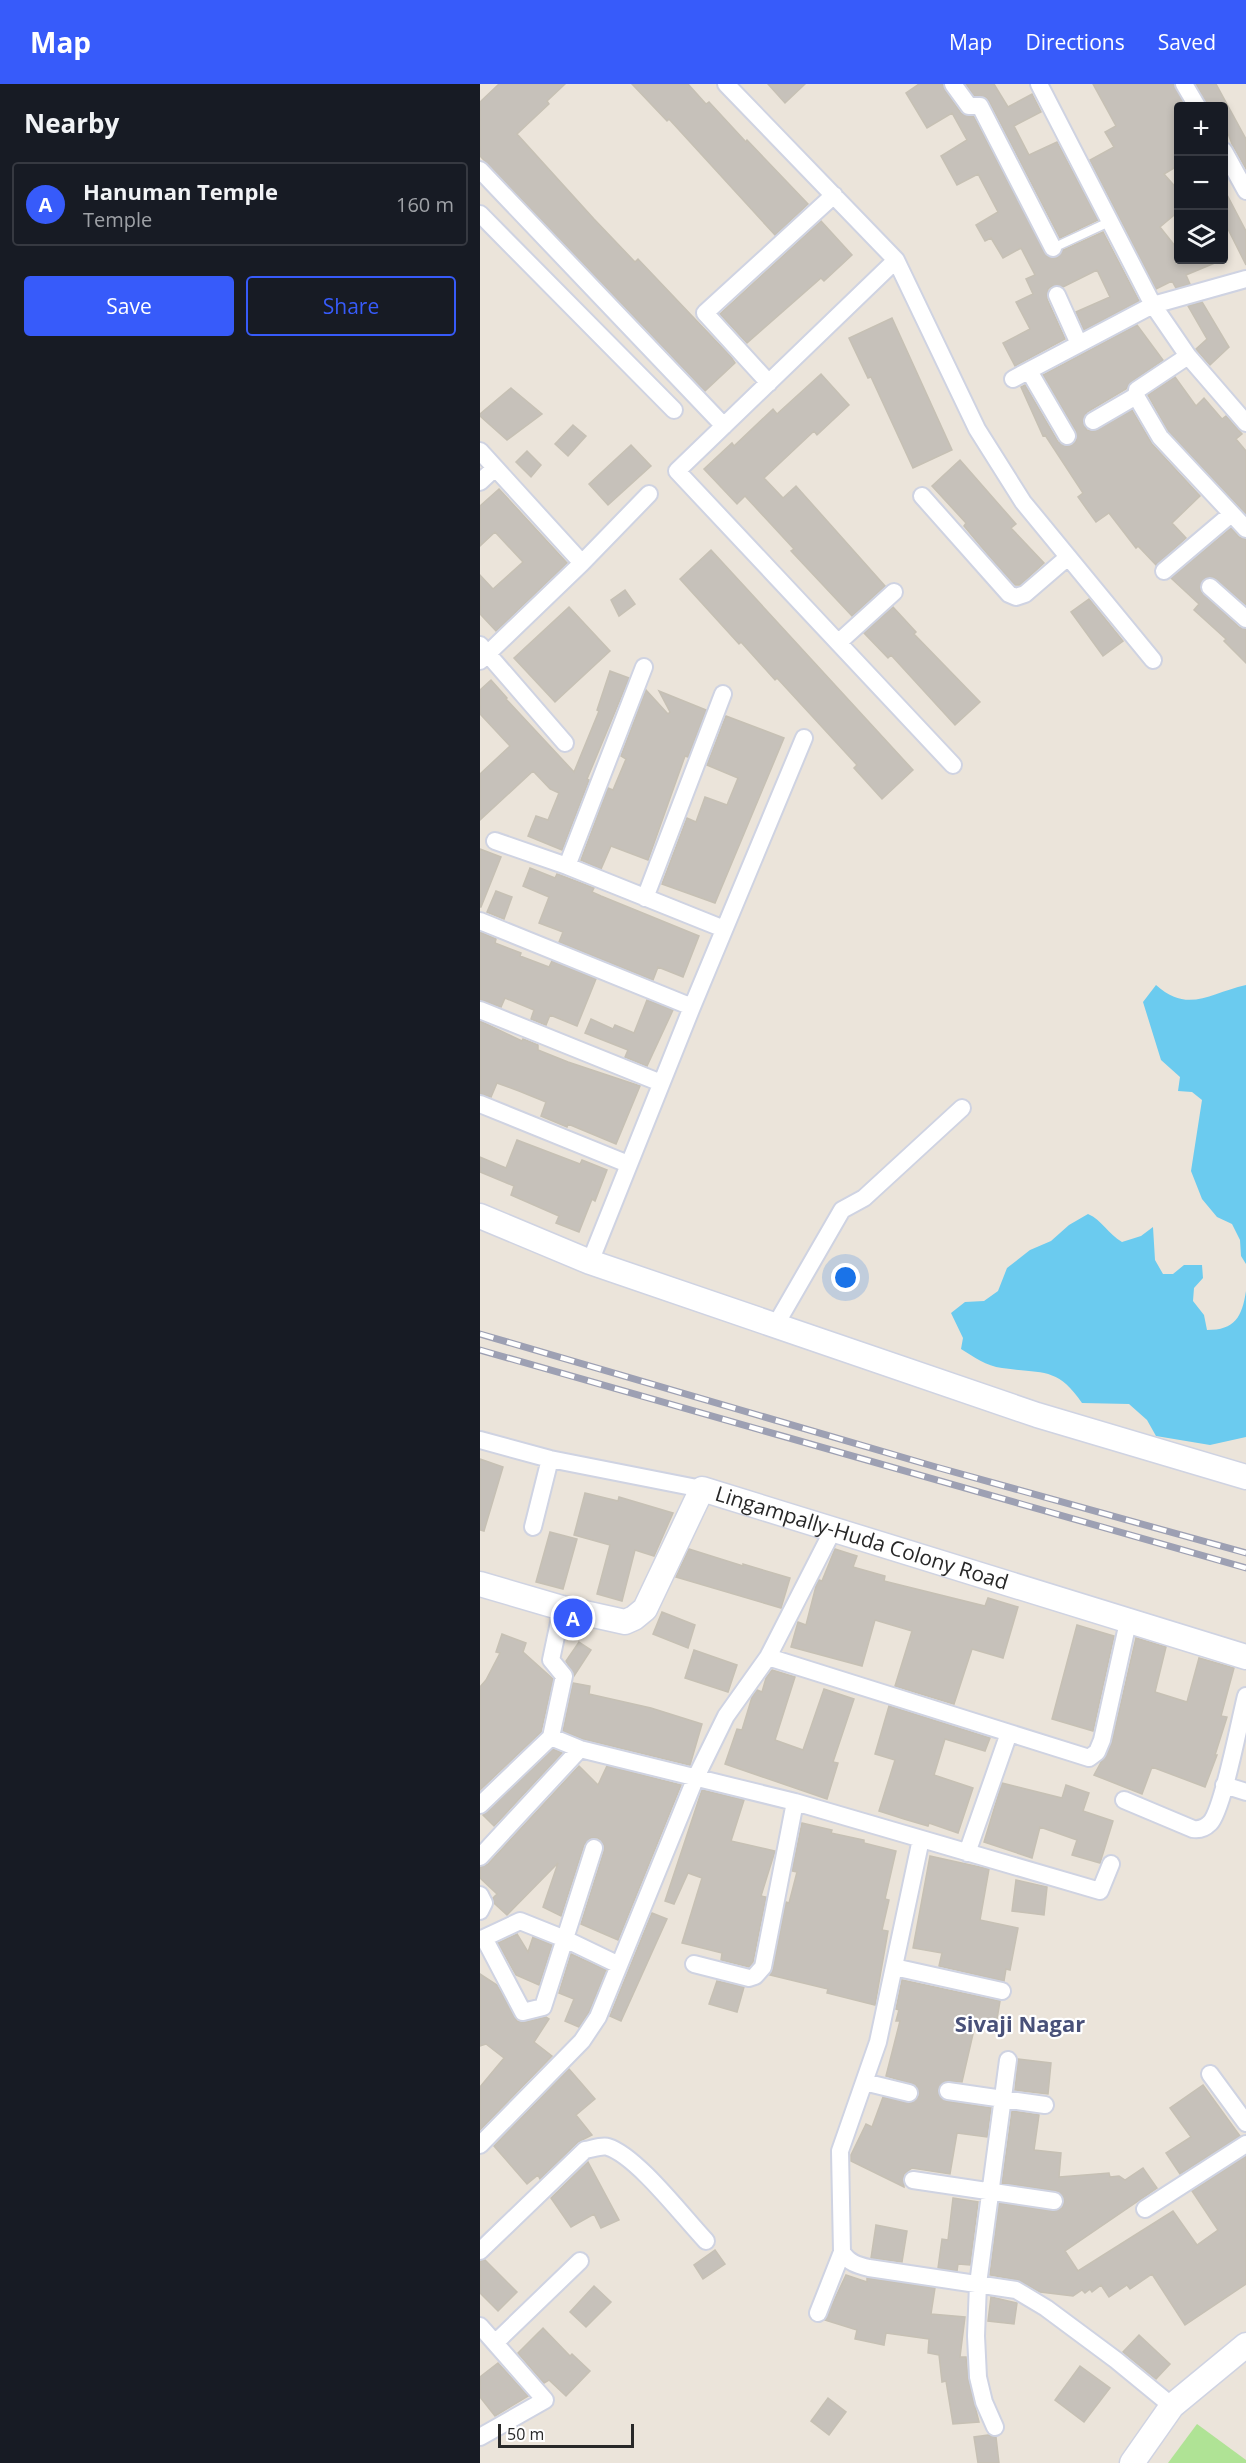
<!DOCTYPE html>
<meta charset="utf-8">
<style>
body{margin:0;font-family:"Open Sans",sans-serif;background:#20242c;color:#f1f3f6}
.controls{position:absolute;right:18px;top:18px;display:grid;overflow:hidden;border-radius:6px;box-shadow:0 3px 9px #0003}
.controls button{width:54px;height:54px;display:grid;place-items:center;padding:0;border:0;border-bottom:2px solid #363941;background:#171b24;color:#f1f3f6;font:30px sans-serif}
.scale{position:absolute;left:18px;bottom:15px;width:136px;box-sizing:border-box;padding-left:6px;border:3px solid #282828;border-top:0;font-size:16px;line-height:21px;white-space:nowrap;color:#282828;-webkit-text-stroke:4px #fff;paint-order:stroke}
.you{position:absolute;left:366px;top:1194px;width:21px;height:21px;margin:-15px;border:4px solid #fff;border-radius:50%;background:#1a73e8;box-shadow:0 0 0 9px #1a73e833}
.badge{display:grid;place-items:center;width:39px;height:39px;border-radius:50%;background:#375bfa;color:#fff;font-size:20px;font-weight:700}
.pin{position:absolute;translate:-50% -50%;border:3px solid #fff;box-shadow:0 2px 6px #0006}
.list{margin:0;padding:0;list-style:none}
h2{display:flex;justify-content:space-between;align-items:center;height:78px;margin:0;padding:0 24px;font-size:26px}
h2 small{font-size:20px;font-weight:400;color:#9ea1a6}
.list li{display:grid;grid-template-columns:39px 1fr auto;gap:18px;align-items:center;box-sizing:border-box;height:84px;margin:0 12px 12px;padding:0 12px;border:2px solid #363941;border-radius:6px}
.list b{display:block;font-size:22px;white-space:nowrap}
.list p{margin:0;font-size:20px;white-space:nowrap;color:#9ea1a6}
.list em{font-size:20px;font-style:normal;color:#9ea1a6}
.actions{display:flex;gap:12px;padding:18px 24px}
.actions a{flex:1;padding:14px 0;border:2px solid #375bfa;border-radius:6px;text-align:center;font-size:21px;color:#375bfa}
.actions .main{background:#375bfa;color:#fff}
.icon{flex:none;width:33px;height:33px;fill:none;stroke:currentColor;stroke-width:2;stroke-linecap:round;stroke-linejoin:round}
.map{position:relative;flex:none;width:766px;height:2379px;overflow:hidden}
header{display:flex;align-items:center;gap:36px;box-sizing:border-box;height:84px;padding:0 30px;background:#375bfa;color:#fff}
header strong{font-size:28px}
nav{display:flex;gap:33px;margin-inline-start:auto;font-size:21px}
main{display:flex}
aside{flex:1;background:#171b24}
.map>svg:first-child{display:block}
.green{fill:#afe395}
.water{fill:#6bcbef}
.building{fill:#c6c1ba;stroke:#c6c0b4;stroke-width:1.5}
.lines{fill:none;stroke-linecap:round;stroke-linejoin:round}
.lane-casing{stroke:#cfd3e2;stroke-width:11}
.street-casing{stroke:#cfd3e2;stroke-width:20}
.secondary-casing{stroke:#cfd3e2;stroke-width:27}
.lane{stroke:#fff;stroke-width:8}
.street{stroke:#fff;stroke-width:16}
.secondary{stroke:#fff;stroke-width:24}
.rail-casing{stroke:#9da0b3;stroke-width:7}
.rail{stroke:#fff;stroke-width:4.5;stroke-dasharray:14;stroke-linecap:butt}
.labels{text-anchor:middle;stroke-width:4.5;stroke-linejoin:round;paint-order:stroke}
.street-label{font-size:21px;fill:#282828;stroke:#fff}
.neighbourhood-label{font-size:22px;font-weight:bold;fill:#495179;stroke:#fff}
</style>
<header>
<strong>Map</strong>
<nav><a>Map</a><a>Directions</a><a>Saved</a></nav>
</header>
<main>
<aside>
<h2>Nearby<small></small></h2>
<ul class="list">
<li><span class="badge">A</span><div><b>Hanuman Temple</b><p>Temple</p></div><em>160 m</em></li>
</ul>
<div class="actions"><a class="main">Save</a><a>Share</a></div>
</aside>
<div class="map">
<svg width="766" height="2379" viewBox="0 0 766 2379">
<rect width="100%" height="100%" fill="#ebe4da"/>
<path class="green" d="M717,2340L766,2376V2379H688Z"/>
<path class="water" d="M676,901C708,930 730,909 766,901V1180L761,1172L760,1156L752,1140L737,1133L722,1115L711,1087L722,1016L712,1008L698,1007L700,993L681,976L663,918Z
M608,1130C622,1136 628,1150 642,1158L661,1152L673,1143L675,1176L683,1190H693L704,1181H722L723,1194L714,1204L713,1217L724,1231L727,1246C755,1246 762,1233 766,1207V1353L730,1361L676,1352L667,1336L649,1320L602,1319C577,1282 562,1290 522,1284C506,1282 494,1273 481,1265L483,1254L471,1229L485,1218L504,1217L518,1207L527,1184L550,1166L571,1157L589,1141Z"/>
<path class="building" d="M19,0H85L67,17L69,20L37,50L114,135L155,178L158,175L251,273L255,279L225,307L0,72V18Z
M152,0H208L226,20L229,18L266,58L267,56L328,120L295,151L189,35L187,37Z
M288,0H325L305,19Z
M439,0H463L465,6L481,29L494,33L567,172L577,174L583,166L623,148L659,217L604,246L596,228L630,213L617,186L583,203L572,202L568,205L567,215L585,255L535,282L523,259L550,245L536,218L553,210L546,195L555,191L541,164L523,174L511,154L505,157L496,141L518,128L498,90L477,101L461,72L487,56L472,29L447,44L426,9Z
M486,0H514L528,23L552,10L561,28L534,42L549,71L577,58L618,136L580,154L509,17L505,13L494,12Z
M613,0H694L705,22H699V81L684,90L699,107V127L680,143L699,167V176H742L706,191L710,200L696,204L692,197L676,205L610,76L634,63L625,48L636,42Z
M716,0H736L766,55V85L752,60L744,39V22H727Z
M744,105L766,147V181L744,137Z
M341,137L372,171L344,197L341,194L267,259L240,230Z
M722,218L749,263L730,281L716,265L727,255L708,222Z
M412,234L472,366L433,384L391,293L388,294L369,254Z
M657,241L683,276L651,298L646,305L607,328L603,338L607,346L614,347L652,326L672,360L720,412L692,439L706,454L676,481L658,462L656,464L629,429L616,438L598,413L603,409L565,351L563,352L541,303L545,301L578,358L586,362L592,361L596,357V347L563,291Z
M341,290L369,321L337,351L334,347L284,394L303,414L316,402L405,502L372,532L311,467L314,465L265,412L257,420L224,385L252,359L254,362L293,325L297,330Z
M695,293L716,322L724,314L742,335L746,332L762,350L756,355L766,367V430L688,347L668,311Z
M31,304L62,330L27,356L0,332V330Z
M93,341L106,352L88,372L75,360Z
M151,361L171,382L128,421L109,400Z
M47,367L61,381L51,393L36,378Z
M480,376L536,440L531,444L564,479L540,501H535L515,479L484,442L486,439L452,402Z
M19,405L87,479L16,547L0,530V491L13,505L43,478L15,448L0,462V422Z
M751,444L759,453L766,455V521L733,493L723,496L720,506L759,543L766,545V579L744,557L746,555L714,526L719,520L691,494Z
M231,466L433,686L402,715L374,684L377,681L297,594L295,596L261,558L259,560L200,495Z
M145,506L155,520L139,532L131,516Z
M609,515L643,557L623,572L591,528Z
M89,523L130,567L75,618L34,574Z
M413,523L436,548L434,550L500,618L475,641L411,571L408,574L384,549Z
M130,587L149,594L107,695L109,696L82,766L48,752L56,732L68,736L79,709L70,705L53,687L0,736V690L30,662L0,630V606L11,596L27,614L26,615L94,688L119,627L117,626Z
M166,606L188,630L190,628L179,607L226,626L208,673L205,672L168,776L131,762L121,785L101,776L128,704L133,706L146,675L141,672Z
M246,632L304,654L235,819L182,800L207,734L216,738L225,713L247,721L258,694L227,681Z
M0,765L21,773L1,823H0Z
M50,784L75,794L77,790L114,804L112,808L121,812L219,852L203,893L178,883L173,896L79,858L83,848L59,839L69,813L43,802Z
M16,807L32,813L24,835L7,828Z
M0,848L16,855L15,859L41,869L40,872L69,883L72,877L116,895L97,942L70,931L66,941L51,935L54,926L25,914L21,923L0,916Z
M167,916L193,926L167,982L145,973L148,966L105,949L111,935L133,945L135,941L154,949Z
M0,937L42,957L43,955L58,961V966L88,978L160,1002L136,1060L88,1040L87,1043L61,1032L66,1018L39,1007L17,999L11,1013L0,1010Z
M37,1056L100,1080L102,1076L127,1086L115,1117L112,1115L99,1148L76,1139L79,1132L31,1111L34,1102L0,1088V1073L26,1084Z
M0,1375L23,1383L4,1447L0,1446Z
M105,1409L138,1417L139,1413L193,1429L174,1472L155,1466L142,1517L117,1510L130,1461L94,1451Z
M70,1448L97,1455L83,1505L56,1498Z
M209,1465L263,1482V1480L310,1494L301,1524L196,1493Z
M355,1465L377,1472L373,1483L405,1492L404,1497L505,1522L508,1514L538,1523L523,1574L492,1565L474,1620L415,1602L432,1547L395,1536L382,1582L311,1563L318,1538L326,1541L336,1502L339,1496L342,1497Z
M182,1528L215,1541L208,1564L173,1550Z
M597,1541L634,1552L613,1647L572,1635Z
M22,1550L46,1559L43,1568L73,1595L61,1648L0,1706V1603L6,1596L20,1569L16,1568Z
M656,1554L686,1563L675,1608L707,1618L719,1574L754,1584L741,1632L747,1633L735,1671H737L725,1703L672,1683L662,1710L614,1691L632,1658Z
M99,1558L111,1566L94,1592L86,1577Z
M214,1566L257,1581L248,1608L205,1594Z
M292,1586L315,1593L295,1656L323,1666L344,1605L374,1615L353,1678L358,1679L347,1715L245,1680L257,1645L262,1646L272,1613L277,1606L282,1608L286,1594Z
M93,1599L110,1602L109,1610L171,1624L222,1640L210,1681L103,1655L83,1647Z
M409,1622L510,1654L505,1667L465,1655L454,1691L493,1704L478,1749L449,1739L448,1742L424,1735L399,1727L415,1676L395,1670Z
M73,1665L82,1669L14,1742L3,1731Z
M99,1682L118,1701L127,1682L201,1701L138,1856L101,1840L124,1767V1761L118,1754H111L104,1761L81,1832L63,1823L78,1779L27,1831L14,1819L13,1814L17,1810L0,1794V1783L8,1780Z
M522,1699L582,1714L586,1701L609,1709L603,1727L633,1737L620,1779L592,1771L597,1756L560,1743L552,1774L504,1758Z
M222,1706L264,1716L251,1757L295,1767L281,1812L286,1813L273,1878L269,1883L241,1876L242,1869L202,1859L222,1794L208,1789L194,1820L185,1817Z
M322,1739L352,1746L351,1749L384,1756V1759L416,1767L405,1815L409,1816L402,1846L408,1847L395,1921L347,1909L348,1905L290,1891L293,1885L306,1818L309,1819L317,1788L312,1787Z
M450,1772L509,1785L500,1836L538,1844L530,1886L526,1885L524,1897L459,1882L462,1869L433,1864Z
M536,1796L567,1803L564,1831L532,1827Z
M172,1829L187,1835L141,1937L130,1932Z
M37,1850L48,1868L53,1853L72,1861L59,1901L36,1891L18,1859Z
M91,1870L126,1886L109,1928L99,1943L85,1937L94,1915L79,1909Z
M0,1890L17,1901L37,1937L45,1938L66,1933L69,1935L54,1958L72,1972L0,2046V2003L24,1974L6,1960L0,1962Z
M422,1896L520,1917L516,1941L496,1937L482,1998L465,1997L458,2006L459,2011L466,2017L511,2024L507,2053L477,2049L470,2090L432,2084L424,2090V2103L371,2077V2071L386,2040L392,2043L403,2013L431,2019L439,2012L436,2001L406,1992L420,1937H416L419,1926L416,1925Z
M237,1897L264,1903L257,1928L229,1920Z
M538,1975L571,1979L568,2010L535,2006Z
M89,1985L115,2015L96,2031L112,2051L98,2058L60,2095L58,2091L47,2100L14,2062Z
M723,2001L760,2052L700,2090L686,2069L711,2053L690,2024Z
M532,2027L559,2031L554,2066L581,2069L579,2093L629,2089L630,2093L639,2092L645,2096L663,2084L677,2104L585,2167L598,2187L693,2127L717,2161L738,2146L712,2107L766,2072V2200L705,2241L672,2190L650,2205L647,2201L629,2213L621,2201L612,2208L610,2205L605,2209L602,2206L593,2212L560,2208L538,2196L510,2191L519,2119L573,2127L582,2124L584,2118L583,2113L576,2107L522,2099Z
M108,2078L139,2136L121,2144L114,2130L91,2143L71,2114Z
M473,2114L498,2118L490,2181L478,2180L477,2187L458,2184L462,2155L468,2156Z
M396,2141L427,2147L422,2178L391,2174Z
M235,2166L245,2180L223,2195L214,2181Z
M5,2176L37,2208L18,2227L0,2209V2177Z
M366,2191L387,2198V2194L455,2204L451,2230L485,2233L480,2273H486L488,2295L499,2338L473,2340L466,2297L462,2298L459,2271L448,2269L449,2255L406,2249L404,2261L375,2255L377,2246L345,2236Z
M114,2202L131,2218L106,2243L90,2228Z
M511,2213L537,2219L534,2240L508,2237Z
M63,2244L90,2272L92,2270L110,2287L86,2312L69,2296L64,2299L38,2269Z
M659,2251L690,2280L676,2295L643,2268Z
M18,2279L48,2312L15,2332L0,2313V2293Z
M600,2282L630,2304L604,2338L575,2316Z
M348,2314L366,2328L349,2351L331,2337Z
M508,2351L516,2353L519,2379H498L494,2353Z"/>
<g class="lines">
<defs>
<path id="lane" d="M573,164L629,138"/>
<path id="street" d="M246,0L416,176L497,345L543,418L673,576
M473,0L489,22H500L573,164
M559,0L673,221L708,272L766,339
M704,0L717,22
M744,67L766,107
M0,86L244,342
M0,130L194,326
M416,176L197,387L473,681
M577,211L599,260
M708,272L657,306L656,312L680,353L766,445
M549,287L587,352
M533,295L673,221L766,195
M289,299L225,229L354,111
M613,337L656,312
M0,367L102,479
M0,398L15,384
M442,412L529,510L536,513L545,510L588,473
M684,487L750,431
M730,503L766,535
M359,558L414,508
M0,561L85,659
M0,577L102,479L169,410
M15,757L87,782L244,845
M87,782L164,583
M165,814L243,610
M0,837L212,923
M0,926L181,999
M0,1020L148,1080
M110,1178L212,923L324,654
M295,1242L362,1126L384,1114L482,1024
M0,1356L70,1375L222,1405
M53,1443L70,1375
M82,1524L71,1576L84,1592L71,1653L100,1665L315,1718L620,1807L631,1780
M288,1573L609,1674L617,1668L622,1656L648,1538
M744,1701L766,1708
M644,1716L713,1745C719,1746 725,1744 730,1739C743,1726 760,1635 766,1612
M0,1721L71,1653
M441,1755L398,1958L360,2067L362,2168C369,2179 377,2181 389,2184L536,2206L566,2224L636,2276L692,2322
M487,1769L529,1649
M0,1773L100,1665
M0,1811L4,1819L0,1827
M4,1854L40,1837L85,1855L139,1881
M0,1855L4,1854L43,1928L63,1923L114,1764
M214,1880L269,1894L275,1892L283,1883L315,1718
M414,1883L522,1907
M730,1990L766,2039
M384,1998L429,2009
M468,2007L565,2021
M0,2061L102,1957L118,1933L216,1693L246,1632L288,1573L354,1444
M433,2096L574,2117
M665,2125L766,2060
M0,2167L105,2066C112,2065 122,2061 128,2063C157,2072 204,2134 226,2157
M338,2229L362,2168
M0,2242L65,2316L0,2353
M15,2259L100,2177
M515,2343L504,2318L498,2293L496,2252L498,2200L528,1976"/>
<g id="secondary">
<path d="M0,1132L110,1178L557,1331L766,1393"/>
<path id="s1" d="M0,1500L82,1524L145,1538L154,1534L165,1525L222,1405L766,1573"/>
<path d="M652,2379L692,2322L766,2261"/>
</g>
</defs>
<use href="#lane" class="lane-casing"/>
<use href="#street" class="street-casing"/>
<use href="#secondary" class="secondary-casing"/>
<use href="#lane" class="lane"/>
<use href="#street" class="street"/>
<use href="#secondary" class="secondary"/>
<defs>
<path id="rail" d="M0,1250L456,1383L766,1469
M0,1266L766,1484"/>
</defs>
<use href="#rail" class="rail-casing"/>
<use href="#rail" class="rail"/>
</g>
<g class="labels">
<g class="street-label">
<text dy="7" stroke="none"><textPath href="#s1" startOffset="474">Lingampally-Huda Colony Road</textPath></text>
</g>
<g class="neighbourhood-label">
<text x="540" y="1948">Sivaji Nagar</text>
</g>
</g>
</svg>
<div class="controls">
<button>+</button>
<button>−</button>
<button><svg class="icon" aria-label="layers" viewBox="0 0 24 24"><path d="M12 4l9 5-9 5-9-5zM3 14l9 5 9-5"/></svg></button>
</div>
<div class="scale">50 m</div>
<div class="you"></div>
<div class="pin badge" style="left:93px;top:1534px">A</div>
</div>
</main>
